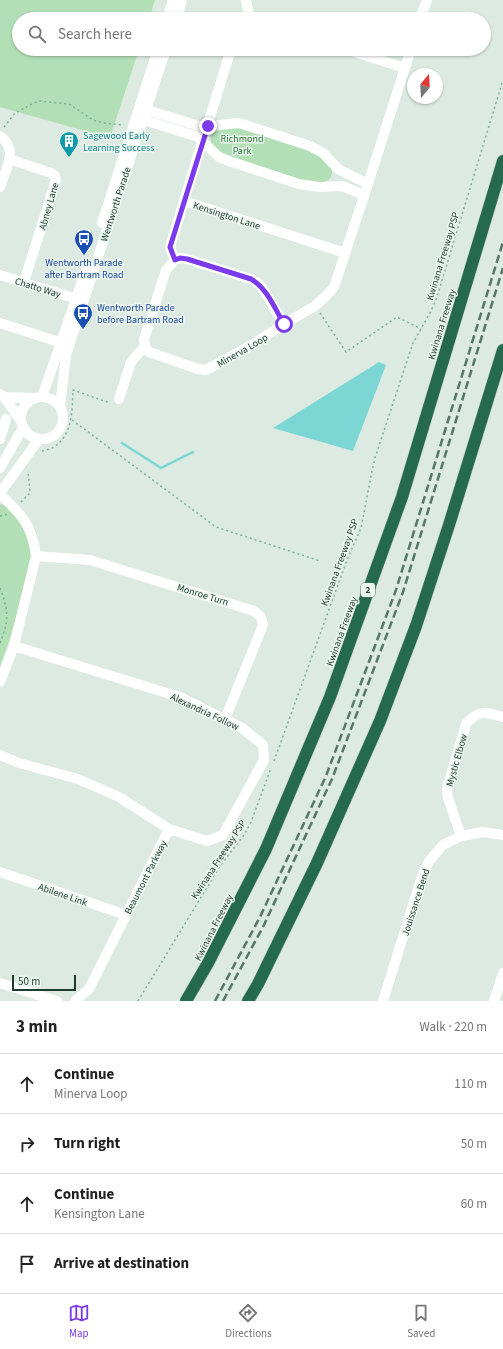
<!DOCTYPE html>
<meta charset="utf-8">
<style>
body{margin:0;font-family:"Source Sans 3",sans-serif;background:#f6f6f6;color:#222}
.compass{position:absolute;left:407px;top:68px;width:36px;height:36px;border-radius:50%;background:#fff;box-shadow:0 1px 3px #0004;rotate:18deg}
.scale{position:absolute;left:12px;bottom:10px;width:64px;box-sizing:border-box;padding-left:4px;border:2px solid #1d3b2d;border-top:0;font-size:11px;line-height:14px;white-space:nowrap;color:#1d3b2d;-webkit-text-stroke:3px #edf7f0;paint-order:stroke}
.stop{position:absolute;width:12px;height:12px;margin:-9px;border:3px solid #7c3aed;border-radius:50%;background:#fff}
.stop.end{background:#7c3aed;border-color:#fff;box-shadow:0 1px 4px #0008}
.list{margin:0;padding:0;list-style:none}
h2{display:flex;justify-content:space-between;align-items:center;height:52px;margin:0;padding:0 16px;font-size:17px}
h2 small{font-size:13px;font-weight:400;color:#767676}
.list li{display:grid;grid-template-columns:26px 1fr auto;gap:12px;align-items:center;box-sizing:border-box;height:60px;padding:0 16px;border-top:1px solid #e0e0e0}
.list b{display:block;font-size:15px;white-space:nowrap}
.list p{margin:0;font-size:13px;white-space:nowrap;color:#767676}
.list em{font-size:13px;font-style:normal;color:#767676}
.icon{flex:none;width:22px;height:22px;fill:none;stroke:currentColor;stroke-width:2;stroke-linecap:round;stroke-linejoin:round}
.map{position:relative;flex:none;width:503px;height:1001px;overflow:hidden}
.search{position:absolute;background:#fff;box-shadow:0 1px 3px #0004;left:12px;right:12px;top:12px;height:44px;display:flex;align-items:center;gap:10px;box-sizing:border-box;padding:0 14px;border-radius:22px;color:#767676;font-size:15px}
.sheet{height:292px;background:#fff}
nav{display:flex;justify-content:space-around;align-items:center;box-sizing:border-box;height:56px;border-top:1px solid #e0e0e0;background:#fff;font-size:11px;color:#767676}
nav a{display:grid;justify-items:center;gap:2px}
nav .on{color:#7c3aed}
.map>svg:first-child{display:block}
.green{fill:#b2dfb5}
.water{fill:#7cd7d4}
.lines{fill:none;stroke-linecap:round;stroke-linejoin:round}
.stream{stroke:#7cd7d4;stroke-width:2.5}
.highway-casing{stroke:#c0c8c4;stroke-width:13}
.path{stroke:#79b295;stroke-width:1.5;stroke-dasharray:2 3;stroke-linecap:butt}
.minor{stroke:#fff;stroke-width:10}
.highway{stroke:#256a4f;stroke-width:12}
.rail{stroke:#567768;stroke-width:2.5;stroke-dasharray:8 4;stroke-linecap:butt}
.route{stroke:#7c3aed;stroke-width:5}
.labels{text-anchor:middle;stroke-width:3;stroke-linejoin:round;paint-order:stroke}
.shield{fill:#edf7f0;stroke:#5b7368;stroke-width:1}
.shield-label{font-size:9px;font-weight:bold;fill:#1d3b2d}
.culture-label{font-size:10px;fill:#0d838f;stroke:#edf7f0;text-anchor:start}
.park-label{font-size:10px;fill:#237633;stroke:#edf7f0}
.street-label{font-size:10px;fill:#1d3b2d;stroke:#edf7f0}
.transit-label{font-size:10px;fill:#164399;stroke:#edf7f0}
</style>
<div class="map">
<svg width="503" height="1001" viewBox="0 0 503 1001">
<rect width="100%" height="100%" fill="#dceae1"/>
<path class="green" d="M0,0H155L149,19H19V49H139L110,138L0,107Z
M232,126L319,154L332,168C333,184 322,182 310,183L225,155L218,150L211,143C209,129 222,128 232,126Z
M0,504L6,506L12,509L28,536L33,557L22,598L9,641L0,666Z"/>
<path class="water" d="M379,362L386,365L353,451L273,428Z"/>
<g class="lines">
<path class="stream" d="M122,443L161,468L193,452"/>
<defs>
<path id="highway" d="M186,1001L208,963L266,849L330,697L402,497L503,161
M248,1001L258,984L317,863L380,721L416,626L449,525L503,350"/>
</defs>
<use href="#highway" class="highway-casing"/>
<path class="path" d="M4,127L15,113L38,101L69,104L93,120L103,123L124,125
M320,313L346,352L397,317L421,329
M72,420L216,527L320,561
M42,451C46,450 51,449 54,447C73,434 72,411 73,390L110,403
M21,502L30,493L28,471
M0,516L8,514
M0,588C9,612 9,620 0,643
M274,761L347,560L361,528L372,471L375,458L413,343L431,311L437,297L503,80
M138,1001L220,866L244,835L251,822L271,768"/>
<path class="minor" d="M246,0L250,19
M167,19L173,0
M176,19L182,0
M420,19L427,0
M231,49L184,201L345,253
M345,49L405,68
M141,108L202,127L239,123L310,146L323,153L338,169L368,184
M138,118L198,137L219,157L232,162L299,184L319,187L342,186L364,195
M0,136C19,150 6,168 0,187
M9,159L51,173L55,176L56,180L24,282
M102,223L158,49
M175,260L170,247L184,201
M0,275L77,299
M0,323L62,343
M284,324L263,289L258,283L251,279L187,259L181,258L175,260L166,270L144,339L145,346L149,352L198,369L206,370L250,346L284,324L315,306L326,296L334,287L368,184L411,49
M0,394L4,397L21,421
M4,397L35,398
M42,397L86,270
M21 418a21 21 0 1 1 42 0a21 21 0 1 1-42 0Z
M119,399L131,362L145,346
M60,407L66,355L166,49
M0,439L6,419
M0,468L23,428
M0,493L39,439
M0,494C22,515 32,525 36,556L14,646L0,682
M36,556L90,560L254,611L261,617L263,625L225,719
M0,755L19,763L78,779L119,797L169,829L207,841L223,835L264,760L263,745L242,728L180,697L14,646
M461,836L448,798L447,789L466,724C479,709 486,712 503,717
M0,872L126,915
M0,983L57,1001
M75,1001L89,989L169,829
M383,1001L422,876L429,861L443,845L461,836L483,832L503,835
M494,1001L503,973"/>
<use href="#highway" class="highway"/>
<path class="rail" d="M215,1001L260,917L326,776L396,590L503,242
M223,1001L263,927L332,779L403,592L503,268"/>
</g>
<g class="lines">
<path class="route" d="M208,126L170,247L175,260L180,258L187,259L251,279C267,288 275,309 284,324"/>
</g>
<defs>
<symbol id="building-pin" viewBox="-11 -11 22 30"><path d="M0 17L-7.5 6A9.5 9.5 0 1 1 7.5 6Z" fill="#0f9aa8" stroke="#edf7f0"/><path d="M-4-6H4V6H1V3H-1V6H-4ZM-2.5-4.3h1.7v1.8h-1.7ZM.8-4.3h1.7v1.8H.8ZM-2.5-1h1.7V.8h-1.7ZM.8-1h1.7V.8H.8Z" fill="#fff"/></symbol>
<symbol id="bus-pin" viewBox="-11 -11 22 30"><path d="M0 17L-7.5 6A9.5 9.5 0 1 1 7.5 6Z" fill="#1a4fb4" stroke="#edf7f0"/><path d="M-5-6H5V4H4V6H2V4H-2V6H-4V4H-5ZM-3.5-4V0h7V-4ZM-3.5 1.2v1.5H-2V1.2ZM2 1.2v1.5H3.5V1.2Z" fill="#fff"/></symbol>
</defs>
<g fill-rule="evenodd">
<use href="#building-pin" x="58" y="130" width="22" height="30"/>
<use href="#bus-pin" x="73" y="228" width="22" height="30"/>
<use href="#bus-pin" x="72" y="302" width="22" height="30"/>
</g>
<g class="labels">
<rect class="shield" x="361" y="583" width="14" height="14" rx="3"/>
<g class="shield-label">
<text x="368" y="593">2</text>
</g>
<g class="culture-label">
<text x="83" y="139">Sagewood Early<tspan x="83" dy="12">Learning Success</tspan></text>
</g>
<g class="park-label">
<text x="242" y="142">Richmond<tspan x="242" dy="12">Park</tspan></text>
</g>
<g class="street-label">
<text transform="translate(115 204) rotate(-72)" y="4">Wentworth Parade</text>
<text transform="translate(48 206) rotate(-74)" y="4">Abney Lane</text>
<text transform="translate(227 215) rotate(18)" y="4">Kensington Lane</text>
<text transform="translate(442 256) rotate(-73)" y="4">Kwinana Freeway PSP</text>
<text transform="translate(38 287) rotate(17)" y="4">Chatto Way</text>
<text transform="translate(441 324) rotate(-73)" y="4">Kwinana Freeway</text>
<text transform="translate(242 350) rotate(-30)" y="4">Minerva Loop</text>
<text transform="translate(339 562) rotate(-70)" y="4">Kwinana Freeway PSP</text>
<text transform="translate(203 594) rotate(17)" y="4">Monroe Turn</text>
<text transform="translate(341 631) rotate(-70)" y="4">Kwinana Freeway</text>
<text transform="translate(205 711) rotate(25)" y="4">Alexandria Follow</text>
<text transform="translate(456 760) rotate(-74)" y="4">Mystic Elbow</text>
<text transform="translate(218 859) rotate(-57)" y="4">Kwinana Freeway PSP</text>
<text transform="translate(145 877) rotate(-63)" y="4">Beaumont Parkway</text>
<text transform="translate(63 894) rotate(19)" y="4">Abilene Link</text>
<text transform="translate(415 902) rotate(-72)" y="4">Jouissance Bend</text>
<text transform="translate(213 927) rotate(-63)" y="4">Kwinana Freeway</text>
</g>
<g class="transit-label">
<text x="84" y="266">Wentworth Parade<tspan x="84" dy="12">after Bartram Road</tspan></text>
<text x="97" y="311" text-anchor="start">Wentworth Parade<tspan x="97" dy="12">before Bartram Road</tspan></text>
</g>
</g>
</svg>
<svg class="compass" viewBox="-18 -18 36 36"><path d="M0-13l5 13h-10z" fill="#e53935"/><path d="M0 13l5-13h-10z" fill="#767676"/></svg>
<div class="scale">50 m</div>
<div class="stop" style="left:284px;top:324px"></div>
<div class="stop end" style="left:208px;top:126px"></div>
<div class="search"><svg class="icon" aria-label="search" viewBox="0 0 24 24"><circle cx="10" cy="10" r="6"/><path d="M15 15l6 6"/></svg>Search here</div>
</div>
<section class="sheet">
<h2>3 min<small>Walk · 220 m</small></h2>
<ul class="list">
<li><svg class="icon" aria-label="ahead" viewBox="0 0 24 24"><path d="M12 20V5M6 11l6-6 6 6"/></svg><div><b>Continue</b><p>Minerva Loop</p></div><em>110 m</em></li>
<li><svg class="icon" aria-label="right" viewBox="0 0 24 24"><path d="M7 20v-9h11M14 6l5 5-5 5"/></svg><div><b>Turn right</b></div><em>50 m</em></li>
<li><svg class="icon" aria-label="ahead" viewBox="0 0 24 24"><path d="M12 20V5M6 11l6-6 6 6"/></svg><div><b>Continue</b><p>Kensington Lane</p></div><em>60 m</em></li>
<li><svg class="icon" aria-label="arrive" viewBox="0 0 24 24"><path d="M6 21V4h12l-3 4 3 4H6"/></svg><div><b>Arrive at destination</b></div></li>
</ul>
</section>
<nav>
<a class="on"><svg class="icon" aria-label="map" viewBox="0 0 24 24"><path d="M3 6l6-2 6 2 6-2v14l-6 2-6-2-6 2zM9 4v14M15 6v14"/></svg>Map</a>
<a><svg class="icon" aria-label="directions" viewBox="0 0 24 24"><path d="M12 3l9 9-9 9-9-9zM9 14v-3h6M13 9l2 2-2 2"/></svg>Directions</a>
<a><svg class="icon" aria-label="saved" viewBox="0 0 24 24"><path d="M7 4h10v16l-5-4-5 4z"/></svg>Saved</a>
</nav>
